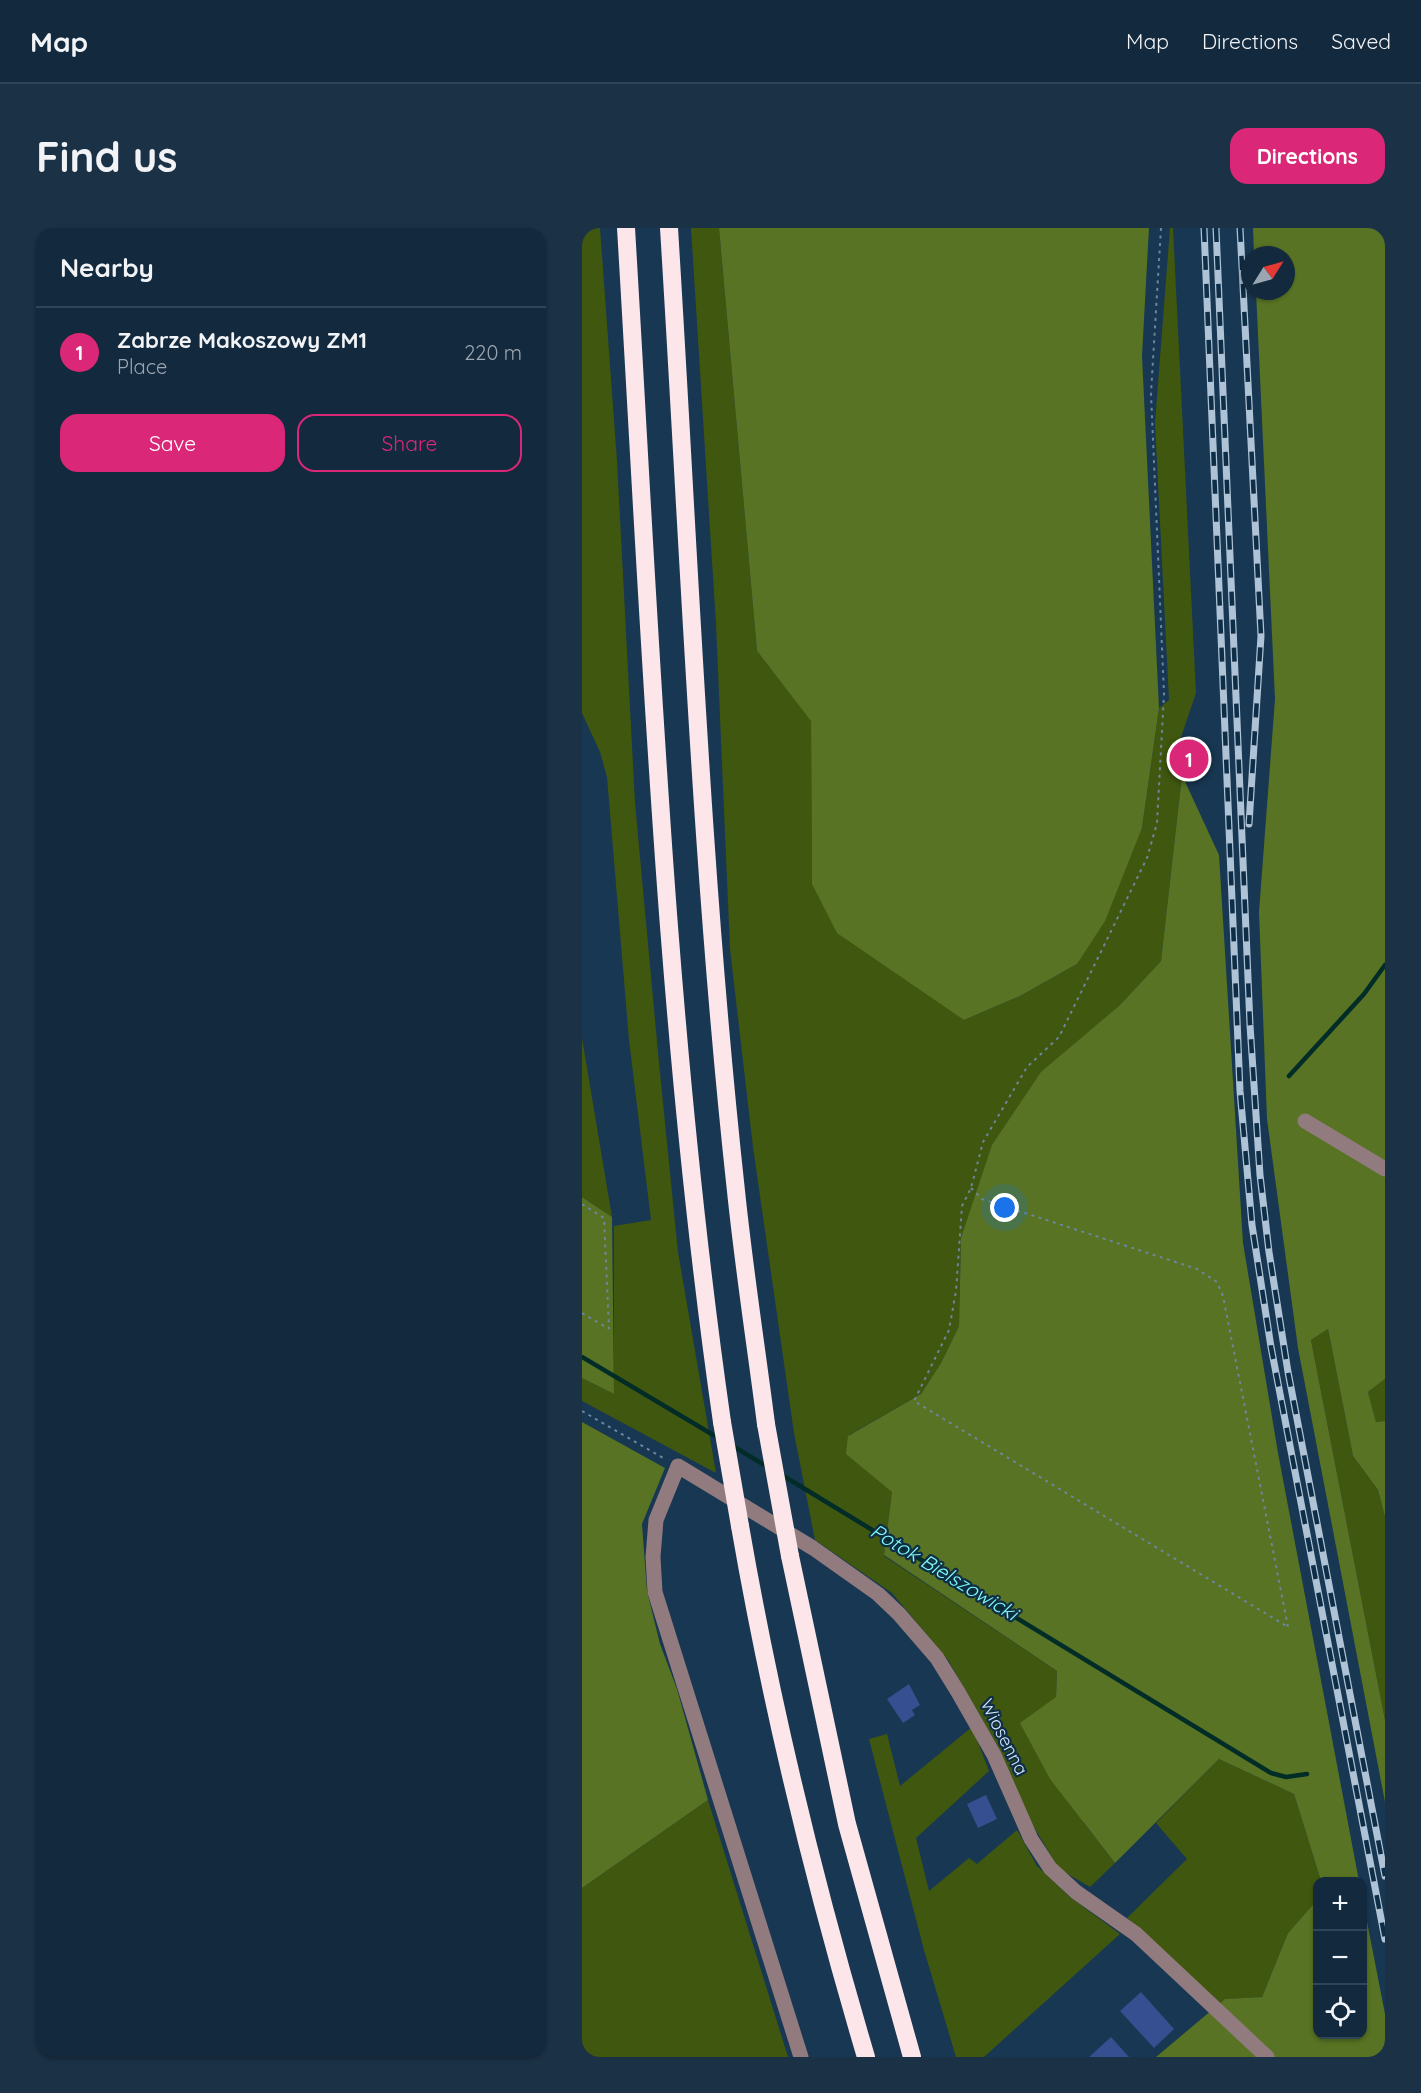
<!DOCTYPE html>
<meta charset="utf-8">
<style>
body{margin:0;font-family:Quicksand,sans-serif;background:#1b3145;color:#f1f3f6}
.controls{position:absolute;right:18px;bottom:18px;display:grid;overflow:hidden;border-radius:12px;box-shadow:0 2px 4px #0004}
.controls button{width:54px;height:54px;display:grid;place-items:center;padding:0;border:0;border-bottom:2px solid #314558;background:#12293e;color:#f1f3f6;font:30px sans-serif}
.compass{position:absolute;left:659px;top:18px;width:54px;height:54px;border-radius:50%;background:#12293e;box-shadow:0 2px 4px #0004;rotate:53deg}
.you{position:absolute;left:423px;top:980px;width:21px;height:21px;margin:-15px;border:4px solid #fff;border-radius:50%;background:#1a73e8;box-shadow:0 0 0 9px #1a73e833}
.badge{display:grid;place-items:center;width:39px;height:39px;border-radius:50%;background:#db2777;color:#fff;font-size:20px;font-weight:700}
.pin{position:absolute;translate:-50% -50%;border:3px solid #fff;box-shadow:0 2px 6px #0006}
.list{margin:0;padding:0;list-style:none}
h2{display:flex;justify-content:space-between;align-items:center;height:78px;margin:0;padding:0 24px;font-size:26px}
h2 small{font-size:20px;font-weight:400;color:#9ca6b0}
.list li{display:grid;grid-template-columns:39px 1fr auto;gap:18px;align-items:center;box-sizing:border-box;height:90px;padding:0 24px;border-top:2px solid #314558}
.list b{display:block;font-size:22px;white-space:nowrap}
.list p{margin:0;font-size:20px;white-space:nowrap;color:#9ca6b0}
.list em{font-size:20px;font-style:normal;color:#9ca6b0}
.actions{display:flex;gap:12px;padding:18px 24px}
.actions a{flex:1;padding:14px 0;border:2px solid #db2777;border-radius:18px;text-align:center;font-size:21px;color:#db2777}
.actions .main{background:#db2777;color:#fff}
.icon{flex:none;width:33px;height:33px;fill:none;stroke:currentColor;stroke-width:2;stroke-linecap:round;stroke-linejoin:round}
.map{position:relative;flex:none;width:803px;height:1829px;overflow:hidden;border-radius:18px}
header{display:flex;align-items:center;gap:36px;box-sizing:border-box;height:84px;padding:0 30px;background:#12293e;border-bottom:2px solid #314558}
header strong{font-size:28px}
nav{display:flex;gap:33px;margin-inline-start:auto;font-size:21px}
.intro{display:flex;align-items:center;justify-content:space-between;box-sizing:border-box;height:144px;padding:0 36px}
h1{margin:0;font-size:42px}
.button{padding:15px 27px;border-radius:18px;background:#db2777;color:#fff;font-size:21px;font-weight:700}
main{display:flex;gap:36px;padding:0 36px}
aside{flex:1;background:#12293e;border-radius:18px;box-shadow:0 2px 4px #0004}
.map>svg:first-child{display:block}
.green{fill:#40570f}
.forest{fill:#577323}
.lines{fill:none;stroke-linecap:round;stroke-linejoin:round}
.stream{stroke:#022c28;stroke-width:4.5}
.building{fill:#364f90}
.path{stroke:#6d869c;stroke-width:2;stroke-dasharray:3 4.5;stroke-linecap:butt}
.minor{stroke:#917b7f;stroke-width:15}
.highway{stroke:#fce6ea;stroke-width:18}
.rail-casing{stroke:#afc3d6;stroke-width:7}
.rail{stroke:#0e2d47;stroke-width:4.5;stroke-dasharray:14;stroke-linecap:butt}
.highway-bridge{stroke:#fce6ea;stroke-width:18}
.labels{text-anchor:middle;stroke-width:4.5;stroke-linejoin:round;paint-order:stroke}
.street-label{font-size:18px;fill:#d5e6f7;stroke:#0e2d47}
.water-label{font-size:20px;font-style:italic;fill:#7ffbee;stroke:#0e2d47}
</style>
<header>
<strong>Map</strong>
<nav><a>Map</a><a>Directions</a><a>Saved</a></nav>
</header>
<div class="intro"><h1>Find us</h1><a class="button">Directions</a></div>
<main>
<aside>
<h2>Nearby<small></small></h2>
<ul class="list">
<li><span class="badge">1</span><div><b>Zabrze Makoszowy ZM1</b><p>Place</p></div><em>220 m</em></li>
</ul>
<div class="actions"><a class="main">Save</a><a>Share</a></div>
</aside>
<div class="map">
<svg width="803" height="1829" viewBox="0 0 803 1829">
<rect width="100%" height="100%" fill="#183752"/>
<path class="green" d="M0,0H18L35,233L53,575L77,835L96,1024L134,1245L0,1173V1150L32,1166V998L69,992L47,812L25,549L18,524L0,485Z
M109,0H137L175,423L229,492L230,656L382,792L438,768L495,736L560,600L577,480L587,472L573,195L588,0H591L614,465L597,515L600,547L579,733L537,778L379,1010L377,1098L359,1135L339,1166L267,1207L310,1264L302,1328L475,1443L474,1469L501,1594L533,1635L508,1659L477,1641L447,1591L416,1519L366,1432L310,1365L233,1312L212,1205L171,919L148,721L134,396Z
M0,810L30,989L0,969Z
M746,1101L771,1228L796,1262L803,1289V1492L729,1112Z
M803,1151V1193L794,1194L786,1164Z
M390,1499L407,1543L334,1610L347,1663L387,1630L395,1636L435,1602L455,1638L488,1669L538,1706L402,1829H374L342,1722L287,1511L305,1506L318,1558Z
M637,1531L712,1566L739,1653L736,1654L735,1672L706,1705L680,1769L644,1771L638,1775L545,1690L605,1631L574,1595Z
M126,1572L206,1829H0V1660Z"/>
<path class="forest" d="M137,0H567L560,128L577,480L560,600L523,693L495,736L438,768L382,792L255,705L230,656L229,493L175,423Z
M671,0H803V1151L786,1164L794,1194L803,1193V1289L796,1262L771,1228L746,1101L729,1112L803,1492V1574L716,1120L685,891L677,684L693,471L674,63H704V27H672Z
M600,547L637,627L661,1015L696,1225L777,1653H739L712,1566L637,1531L533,1635L468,1551L438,1495L474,1469L475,1443L302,1327L310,1264L264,1226L266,1208L339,1166L359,1135L377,1098L379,1010L410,917L459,844L537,778L579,733Z
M0,969L30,989L32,1166L0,1150Z
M0,1194L83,1240L60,1296L65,1363L78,1416L95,1461L126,1572L0,1660Z
M735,1672L736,1806H780L781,1673L803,1786V1829H574L643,1771L680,1769L706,1705Z"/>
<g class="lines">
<path class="stream" d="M707,848L782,766L803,737
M0,1129L138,1211
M151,1218L187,1240
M200,1247L689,1545L704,1549L725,1546"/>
</g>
<path class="building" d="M327,1456L338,1477L330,1482L333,1487L321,1495L305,1471Z
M404,1567L415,1591L396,1600L385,1576Z
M559,1764L592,1801L572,1820L538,1783Z
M529,1809L547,1829H507Z"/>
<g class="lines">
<path class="path" d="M579,0L569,165L582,466L575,595L565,630L477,809L445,839L401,914L389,960L380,978L374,1063L367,1102L332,1173L706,1399
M389,960L400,971L615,1041L635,1054L641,1068L706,1399
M0,976L22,990L27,1101
M0,1085L27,1101
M0,1183L83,1231"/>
<path class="minor" d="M723,893L803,941
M219,1829L73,1364L71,1329L74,1292L96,1238L231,1320L296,1366L317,1386L355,1430L376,1464L412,1527L449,1611L468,1640L494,1664L554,1706L685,1829"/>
<path class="highway" d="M44,0C68,399 83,798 140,1194
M87,0C107,321 119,643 154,963C162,1041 174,1118 184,1196
M158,1298C189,1477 232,1654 284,1829
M208,1328L265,1596L330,1829"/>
<defs>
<path id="rail" d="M622,0L658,863L670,997L689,1119L803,1711
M634,0L668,797L678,947L687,1024L706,1144L803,1648
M658,0L679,408L667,596"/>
</defs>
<use href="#rail" class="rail-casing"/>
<use href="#rail" class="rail"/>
<path class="highway-bridge" d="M140,1194L158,1298
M184,1196L208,1328"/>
</g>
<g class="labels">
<g class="street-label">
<text transform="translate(422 1509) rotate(63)" y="6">Wiosenna</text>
</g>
<g class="water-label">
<text transform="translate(362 1344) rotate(31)" y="7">Potok Bielszowicki</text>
</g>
</g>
</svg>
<div class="controls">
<button>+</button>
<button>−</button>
<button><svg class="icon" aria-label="locate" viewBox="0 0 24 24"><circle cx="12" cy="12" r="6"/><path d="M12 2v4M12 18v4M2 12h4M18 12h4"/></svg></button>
</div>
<svg class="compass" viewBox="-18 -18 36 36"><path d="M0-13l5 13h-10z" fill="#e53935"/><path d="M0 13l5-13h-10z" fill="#9ca6b0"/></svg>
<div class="you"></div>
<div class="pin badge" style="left:607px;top:531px">1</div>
</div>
</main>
